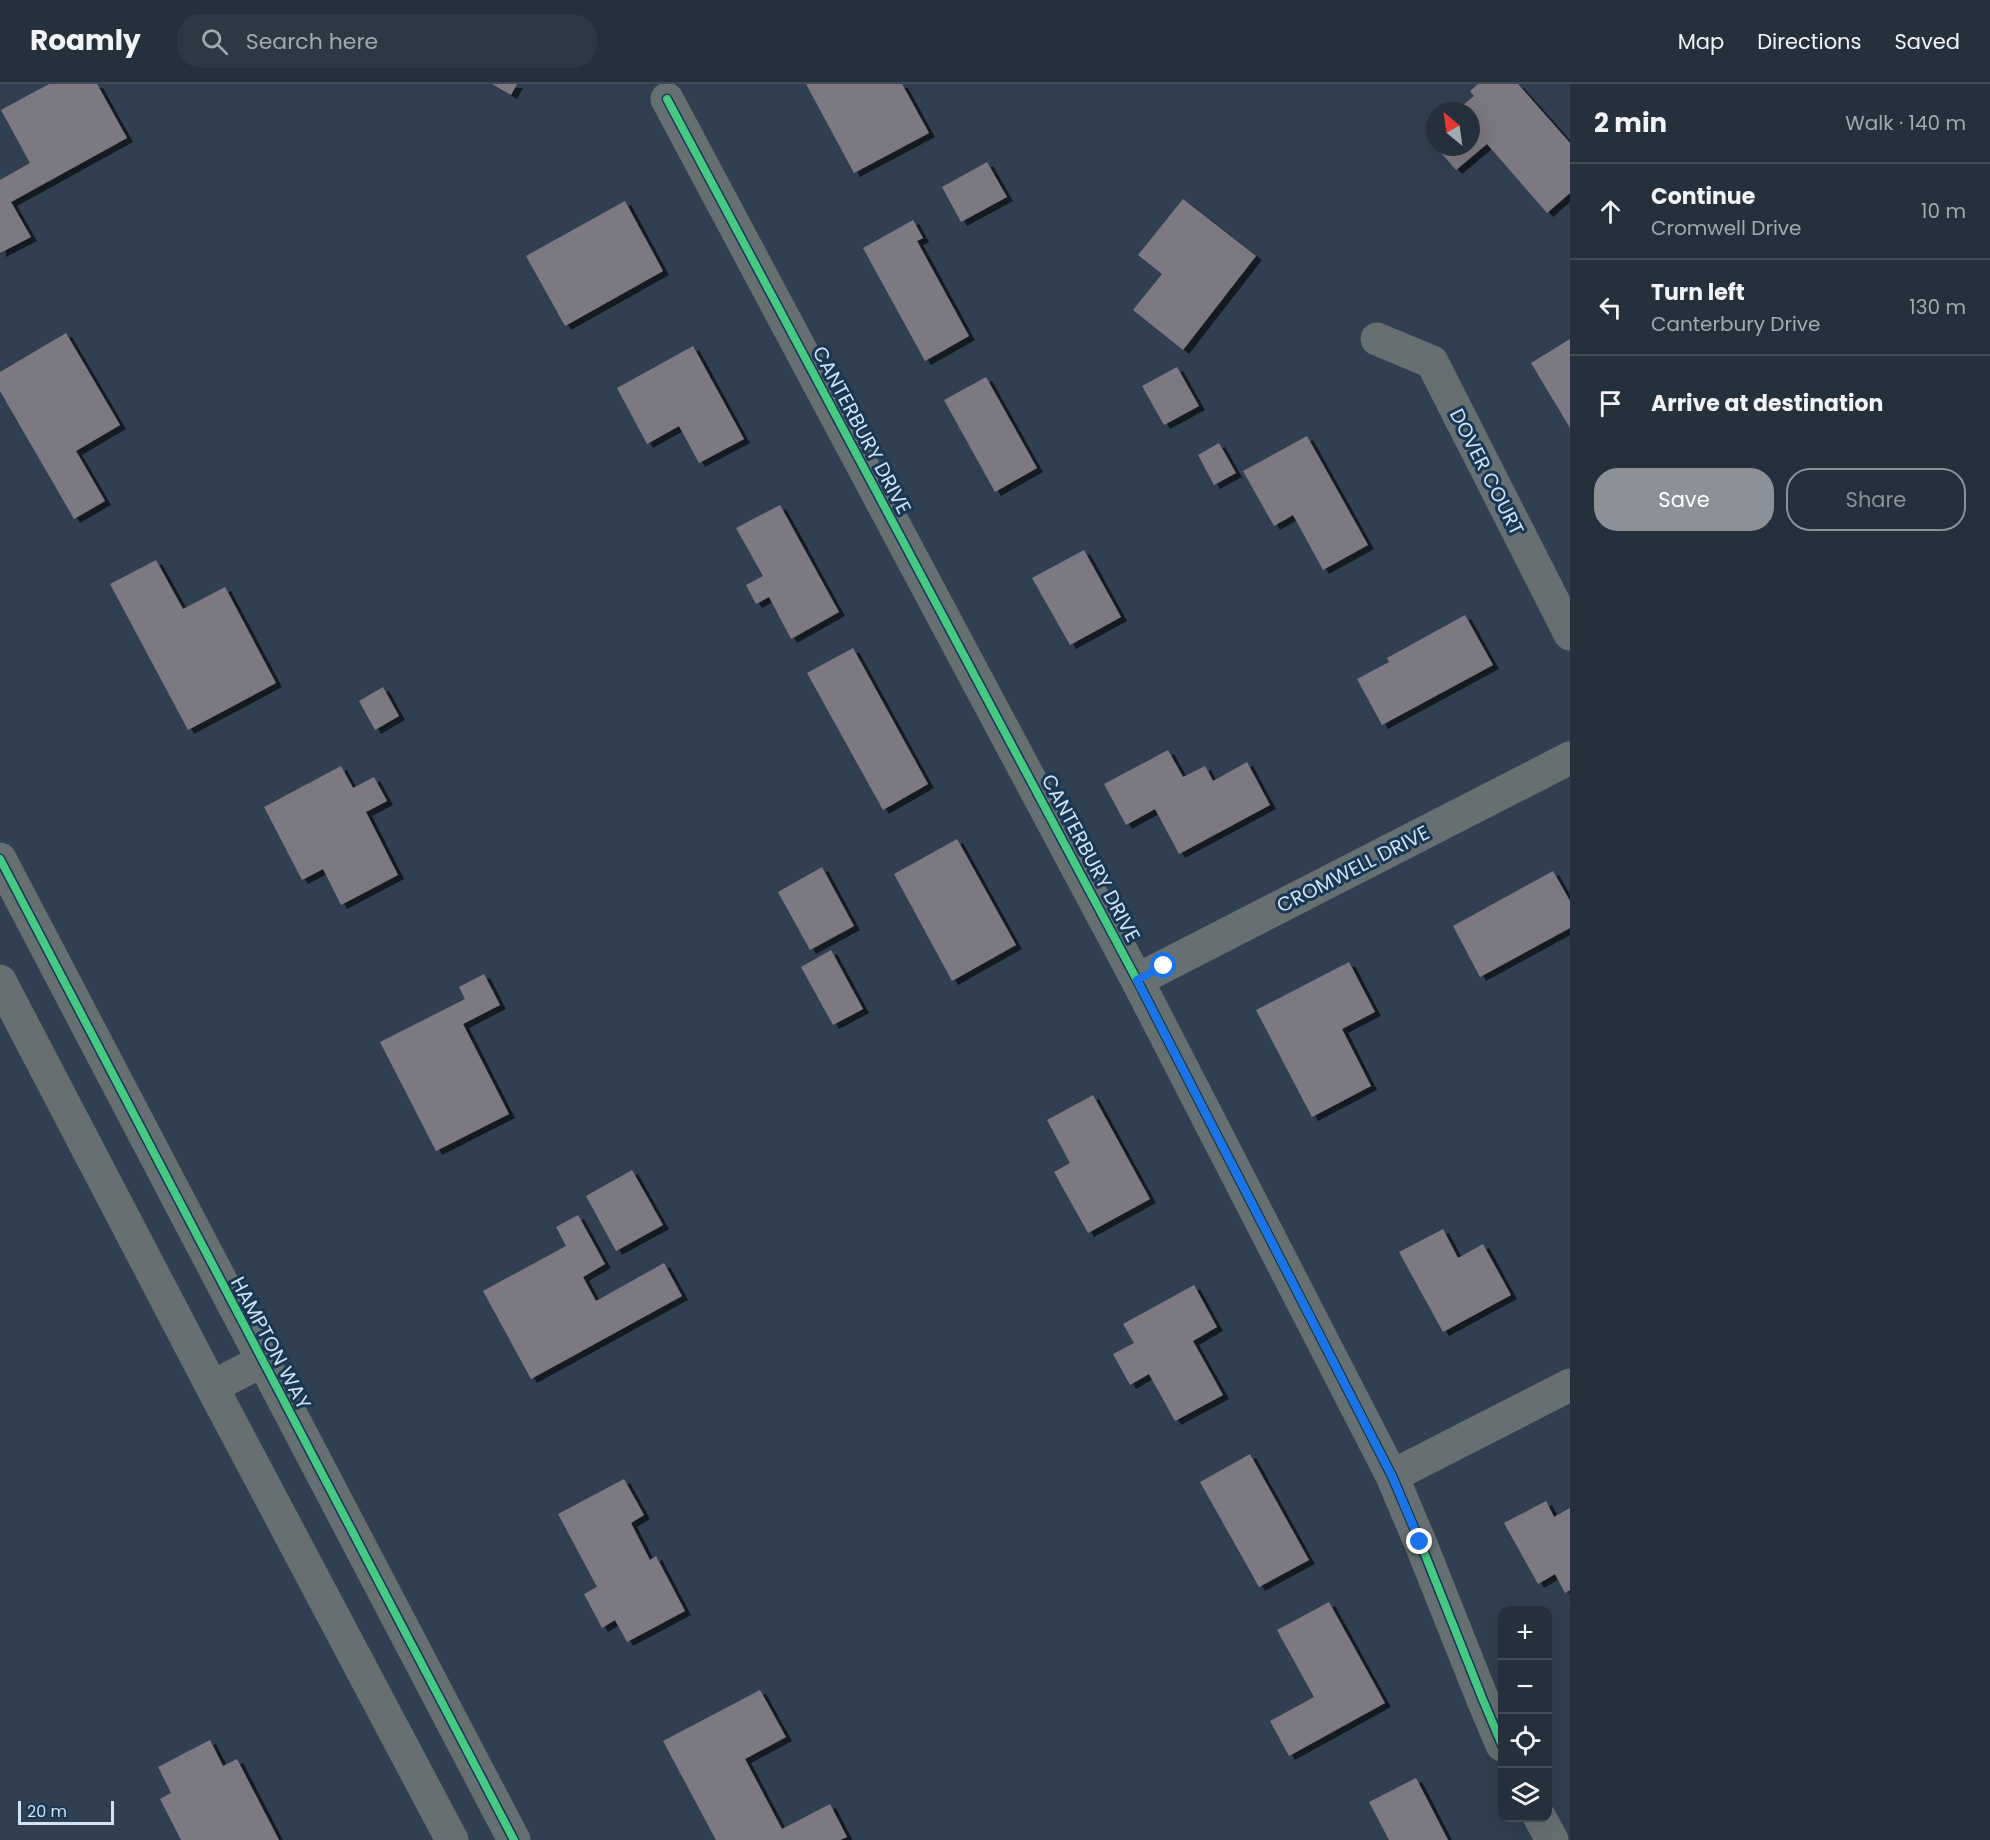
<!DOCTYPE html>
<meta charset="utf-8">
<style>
body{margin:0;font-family:Poppins,sans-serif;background:#2c3843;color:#f1f3f6}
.controls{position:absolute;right:18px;bottom:18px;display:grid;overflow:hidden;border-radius:12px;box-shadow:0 6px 24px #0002}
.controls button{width:54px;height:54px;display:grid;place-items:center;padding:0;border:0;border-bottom:2px solid #414b56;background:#24303c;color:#f1f3f6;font:30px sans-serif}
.compass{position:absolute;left:1426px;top:18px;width:54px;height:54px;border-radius:50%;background:#24303c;box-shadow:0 6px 24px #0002;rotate:331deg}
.scale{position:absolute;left:18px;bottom:15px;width:96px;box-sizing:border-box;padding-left:6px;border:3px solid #d1e2f4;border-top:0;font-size:16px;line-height:21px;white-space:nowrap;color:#d1e2f4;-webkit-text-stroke:4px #193652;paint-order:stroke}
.stop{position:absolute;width:18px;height:18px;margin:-14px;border:4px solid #1a73e8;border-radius:50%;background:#fff}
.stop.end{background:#1a73e8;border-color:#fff;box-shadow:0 2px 6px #0008}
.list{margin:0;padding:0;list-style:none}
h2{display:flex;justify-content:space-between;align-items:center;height:78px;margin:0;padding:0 24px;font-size:26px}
h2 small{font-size:20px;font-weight:400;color:#a3a9af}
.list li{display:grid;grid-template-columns:39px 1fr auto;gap:18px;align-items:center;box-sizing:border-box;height:96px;padding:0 24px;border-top:2px solid #414b56}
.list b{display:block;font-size:22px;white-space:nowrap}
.list p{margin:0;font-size:20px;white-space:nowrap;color:#a3a9af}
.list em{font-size:20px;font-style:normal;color:#a3a9af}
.actions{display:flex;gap:12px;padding:18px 24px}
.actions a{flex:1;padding:14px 0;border:2px solid #8c9099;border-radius:24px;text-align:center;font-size:21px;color:#8c9099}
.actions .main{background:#8c9099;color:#fff}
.icon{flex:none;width:33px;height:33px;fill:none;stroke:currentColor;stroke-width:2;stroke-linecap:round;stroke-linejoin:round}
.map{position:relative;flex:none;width:1570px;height:1756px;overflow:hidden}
header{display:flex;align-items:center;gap:36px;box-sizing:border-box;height:84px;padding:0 30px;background:#24303c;border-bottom:2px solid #414b56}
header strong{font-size:28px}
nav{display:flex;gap:33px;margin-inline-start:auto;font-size:21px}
.search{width:420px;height:54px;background:#2c3843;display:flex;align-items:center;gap:15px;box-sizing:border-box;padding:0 21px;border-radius:24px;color:#a3a9af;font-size:22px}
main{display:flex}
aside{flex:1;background:#24303c}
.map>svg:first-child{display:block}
.building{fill:#7b7982;filter:url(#shadow)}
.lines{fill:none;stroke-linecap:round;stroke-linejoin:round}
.minor{stroke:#667072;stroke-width:33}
.cycleway-casing{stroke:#193652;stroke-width:11}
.cycleway{stroke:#46c982;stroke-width:8}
.route{stroke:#1a73e8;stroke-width:8}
.labels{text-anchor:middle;stroke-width:6;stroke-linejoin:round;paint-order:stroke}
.street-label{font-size:20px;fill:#d1e2f4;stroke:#193652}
</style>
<header>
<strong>Roamly</strong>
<div class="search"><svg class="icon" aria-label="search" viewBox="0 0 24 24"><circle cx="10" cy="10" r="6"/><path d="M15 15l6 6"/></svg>Search here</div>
<nav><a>Map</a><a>Directions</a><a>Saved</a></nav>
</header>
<main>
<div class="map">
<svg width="1570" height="1756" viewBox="0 0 1570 1756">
<defs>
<filter id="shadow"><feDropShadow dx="6" dy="4" stdDeviation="0" flood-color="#0009"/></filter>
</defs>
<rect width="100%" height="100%" fill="#304050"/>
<path class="building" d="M49,0H97L127,54L11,118L31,153L0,169V96L30,79L1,26Z
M492,0H517L511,11Z
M806,0H902L929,49L854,89Z
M1478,0H1518L1570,59V109L1547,129L1487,60L1456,86L1436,63H1471V27H1456L1474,12L1470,7Z
M987,78L1007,113L961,138L942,103Z
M1183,115L1256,172L1183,266L1133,226L1162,190L1138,171Z
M625,117L663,187L565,242L526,172Z
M913,136L923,154L917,157L969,252L925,277L863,164Z
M66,249L120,341L76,367L105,417L74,435L0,307V288Z
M1570,255V344L1531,279Z
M693,262L744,355L699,379L679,342L647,360L617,304Z
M1177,283L1199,322L1164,341L1142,302Z
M986,293L1037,384L995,408L944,316Z
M1307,352L1368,461L1323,486L1293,431L1274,442L1243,387Z
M1219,359L1236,389L1214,401L1198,371Z
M780,421L839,528L791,555L769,513L756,520L746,501L763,492L736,444Z
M1084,466L1121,533L1070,561L1032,494Z
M156,476L183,525L225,503L276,599L188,646L110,500Z
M1465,531L1493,581L1382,641L1357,595L1389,578L1387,574Z
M853,564L928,700L883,726L807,589Z
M383,603L399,632L375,646L359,617Z
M1168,666L1183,693L1205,682L1213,697L1247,678L1270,721L1179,770L1155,725L1126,741L1104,700Z
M341,682L353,704L374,693L387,717L366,728L398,791L341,821L323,785L302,796L264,723Z
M957,755L1016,861L952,897L894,790Z
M822,783L854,842L810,866L778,808Z
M1553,787L1570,817V844L1480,893L1453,842Z
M831,866L863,925L833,941L801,883Z
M1349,878L1375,928L1342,945L1371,1002L1312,1033L1256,926Z
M484,890L500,921L463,940L509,1030L436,1067L380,958L465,915L459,903Z
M1093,1011L1150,1115L1088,1149L1054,1088L1070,1079L1047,1036Z
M632,1086L663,1141L616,1167L586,1112Z
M578,1131L605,1180L583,1193L596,1217L664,1179L682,1212L531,1295L483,1207L566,1162L556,1143Z
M1443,1145L1458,1174L1483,1160L1511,1211L1443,1248L1399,1168Z
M1194,1201L1217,1243L1193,1257L1223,1311L1175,1337L1149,1290L1130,1301L1113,1270L1134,1259L1123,1240Z
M1250,1370L1309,1476L1259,1503L1200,1398Z
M624,1395L644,1431L631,1439L650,1476L656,1472L685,1527L627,1558L615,1536L602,1544L584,1510L597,1503L558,1430Z
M1546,1417L1554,1433L1570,1424V1506L1565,1509L1555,1490L1538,1500L1504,1439Z
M1329,1518L1385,1619L1289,1672L1270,1637L1314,1613L1277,1546Z
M760,1606L786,1653L745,1675L782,1745L830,1720L847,1753L840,1756H716L663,1657Z
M210,1656L223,1682L237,1675L279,1756H181L160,1715L171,1709L158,1683Z
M1416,1694L1448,1756H1389L1369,1718Z"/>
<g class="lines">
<path class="minor" d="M667,15L1137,896L1392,1392L1420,1458L1483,1616L1502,1661
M1377,255L1432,278L1570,550
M0,775L514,1756
M1137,896L1570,674
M0,897L212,1303L452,1756
M212,1303L262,1277
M1392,1392L1570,1301
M1540,1734L1552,1756"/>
<defs>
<path id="cycleway" d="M667,15L1137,896L1392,1392L1420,1458L1483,1616L1502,1661
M0,775L514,1756"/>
</defs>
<use href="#cycleway" class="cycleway-casing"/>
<use href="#cycleway" class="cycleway"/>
</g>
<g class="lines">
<path class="route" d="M1164,882L1137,896L1392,1392L1420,1458"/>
</g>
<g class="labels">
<g class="street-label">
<text transform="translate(862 346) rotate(62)" y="7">CANTERBURY DRIVE</text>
<text transform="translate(1487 388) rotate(63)" y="7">DOVER COURT</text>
<text transform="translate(1091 774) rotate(62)" y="7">CANTERBURY DRIVE</text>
<text transform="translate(1353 785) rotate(-27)" y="7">CROMWELL DRIVE</text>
<text transform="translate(271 1259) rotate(62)" y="7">HAMPTON WAY</text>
</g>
</g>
</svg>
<div class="controls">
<button>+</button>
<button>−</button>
<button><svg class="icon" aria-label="locate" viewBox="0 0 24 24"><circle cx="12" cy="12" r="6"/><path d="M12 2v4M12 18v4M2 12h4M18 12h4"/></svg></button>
<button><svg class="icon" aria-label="layers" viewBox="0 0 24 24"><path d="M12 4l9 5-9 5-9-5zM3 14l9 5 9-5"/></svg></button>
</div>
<svg class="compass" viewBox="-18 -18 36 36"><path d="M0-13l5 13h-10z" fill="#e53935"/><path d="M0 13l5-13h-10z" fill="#a3a9af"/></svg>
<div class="scale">20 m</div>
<div class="stop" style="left:1164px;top:882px"></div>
<div class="stop end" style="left:1420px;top:1458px"></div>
</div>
<aside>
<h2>2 min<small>Walk · 140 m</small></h2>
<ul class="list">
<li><svg class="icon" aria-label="ahead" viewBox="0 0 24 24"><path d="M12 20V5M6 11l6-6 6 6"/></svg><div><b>Continue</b><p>Cromwell Drive</p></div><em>10 m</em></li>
<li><svg class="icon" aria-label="left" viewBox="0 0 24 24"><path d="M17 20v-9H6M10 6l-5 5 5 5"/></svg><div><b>Turn left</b><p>Canterbury Drive</p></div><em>130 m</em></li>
<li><svg class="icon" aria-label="arrive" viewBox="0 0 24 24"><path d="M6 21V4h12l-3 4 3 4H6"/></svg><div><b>Arrive at destination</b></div></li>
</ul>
<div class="actions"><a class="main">Save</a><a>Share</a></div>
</aside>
</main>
